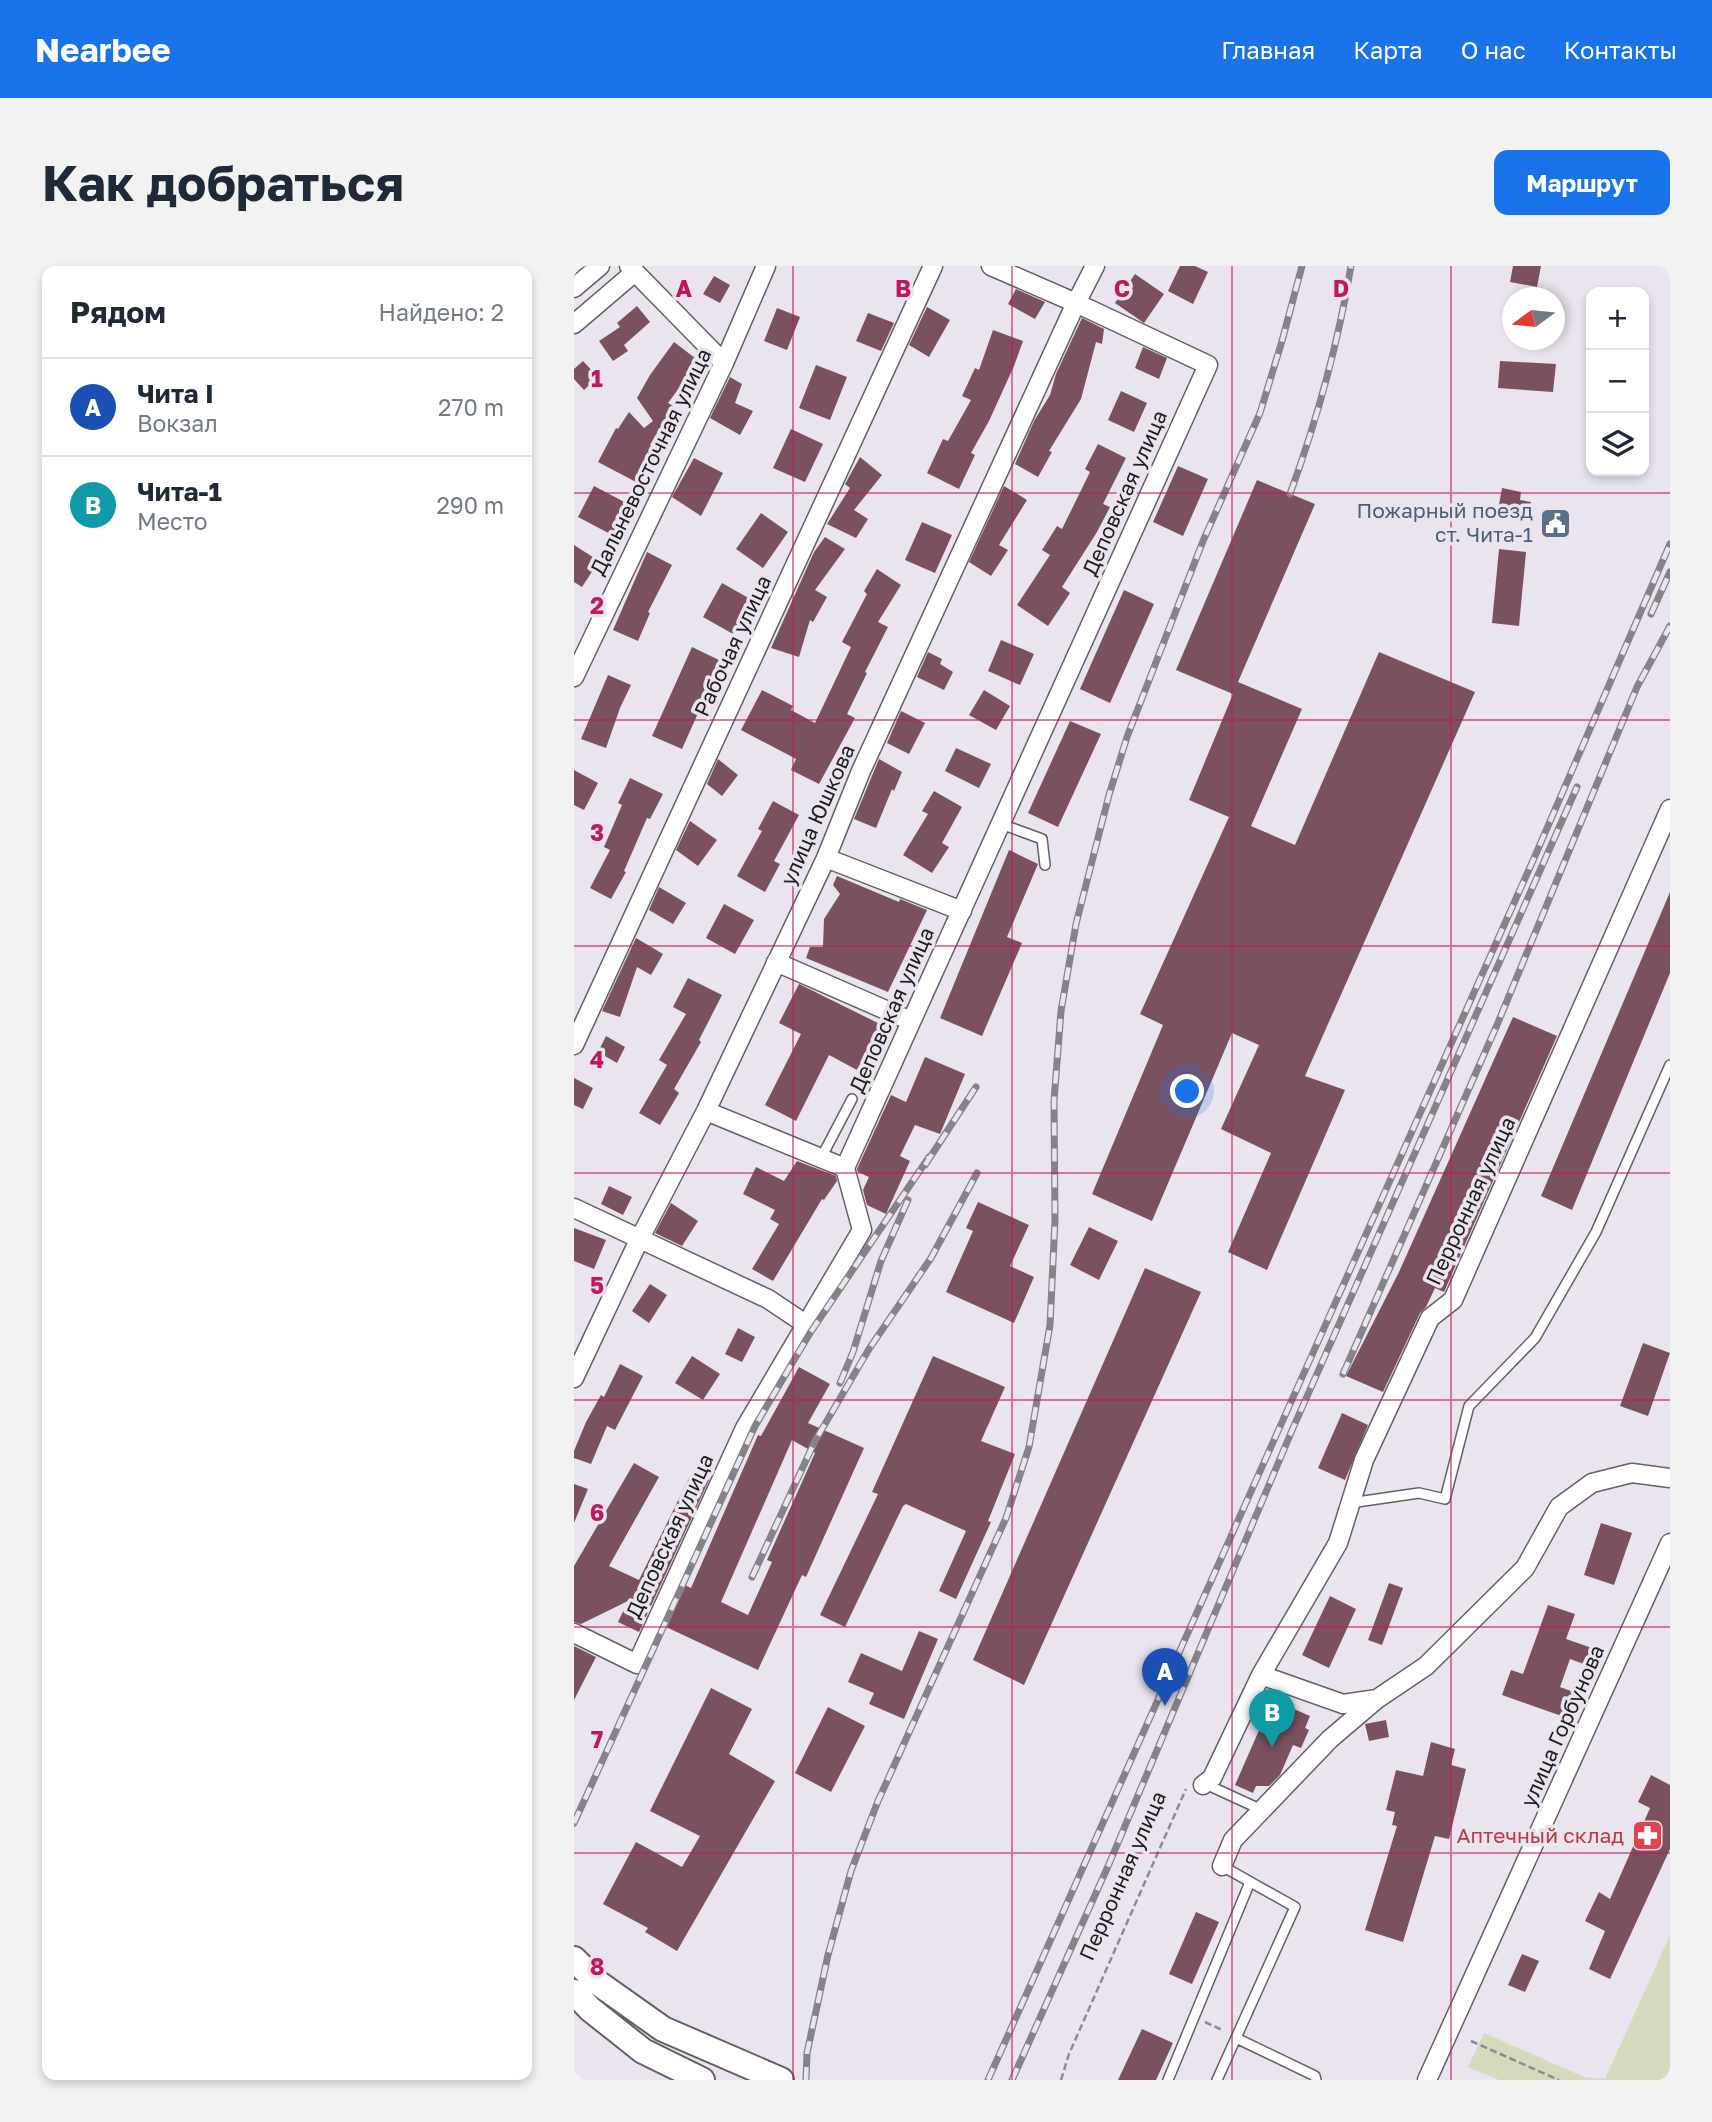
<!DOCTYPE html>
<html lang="ru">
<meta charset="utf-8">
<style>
body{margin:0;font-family:"Golos Text",sans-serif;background:#f2f2f3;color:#1f2937}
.controls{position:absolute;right:21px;top:21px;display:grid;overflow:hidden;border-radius:14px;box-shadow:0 4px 10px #0003}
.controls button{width:63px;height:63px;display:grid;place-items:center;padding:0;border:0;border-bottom:2px solid #e0e1e3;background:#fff;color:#1f2937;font:35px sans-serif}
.compass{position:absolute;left:928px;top:21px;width:63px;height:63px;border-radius:50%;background:#fff;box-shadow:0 4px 10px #0003;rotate:255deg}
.you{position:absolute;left:614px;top:826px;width:24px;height:24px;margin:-18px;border:5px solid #fff;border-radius:50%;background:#1a73e8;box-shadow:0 0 0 10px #1a73e833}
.badge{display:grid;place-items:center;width:46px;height:46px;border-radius:50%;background:#1a73e8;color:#fff;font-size:23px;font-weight:700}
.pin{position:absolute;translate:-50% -58px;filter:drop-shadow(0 2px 4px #0008)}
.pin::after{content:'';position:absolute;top:37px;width:24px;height:21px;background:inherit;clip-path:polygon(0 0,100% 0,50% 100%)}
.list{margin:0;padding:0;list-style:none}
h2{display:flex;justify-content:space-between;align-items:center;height:91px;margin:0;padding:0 28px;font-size:30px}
h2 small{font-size:23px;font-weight:400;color:#747a83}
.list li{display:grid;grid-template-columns:46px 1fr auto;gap:21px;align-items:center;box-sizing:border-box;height:98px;padding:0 28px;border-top:2px solid #e0e1e3}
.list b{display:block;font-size:26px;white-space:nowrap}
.list p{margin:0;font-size:23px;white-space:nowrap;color:#747a83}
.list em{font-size:23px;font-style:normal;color:#747a83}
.icon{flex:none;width:38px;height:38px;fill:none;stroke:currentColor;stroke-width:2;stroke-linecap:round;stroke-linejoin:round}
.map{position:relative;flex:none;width:1096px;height:1814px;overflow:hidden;border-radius:14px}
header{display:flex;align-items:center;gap:42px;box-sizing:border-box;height:98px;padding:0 35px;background:#1a73e8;color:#fff}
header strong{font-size:33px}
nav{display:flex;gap:38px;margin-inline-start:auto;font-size:24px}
.intro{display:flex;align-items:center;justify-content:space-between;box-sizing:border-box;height:168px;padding:0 42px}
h1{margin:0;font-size:49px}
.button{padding:18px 32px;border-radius:14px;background:#1a73e8;color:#fff;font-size:24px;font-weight:700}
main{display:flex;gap:42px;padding:0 42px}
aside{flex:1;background:#fff;border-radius:14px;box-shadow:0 4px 10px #0003}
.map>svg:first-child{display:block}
.green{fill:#d5dabc}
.building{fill:#7a525f;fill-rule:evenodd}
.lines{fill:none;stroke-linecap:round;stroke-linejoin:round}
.service-casing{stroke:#656068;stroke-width:12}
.minor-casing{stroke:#656068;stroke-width:21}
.secondary-casing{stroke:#656068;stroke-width:28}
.path{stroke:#8e8a91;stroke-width:2.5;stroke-dasharray:7 3.5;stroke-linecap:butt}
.service{stroke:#fff;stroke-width:9}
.minor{stroke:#fff;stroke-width:18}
.secondary{stroke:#fff;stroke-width:24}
.rail-casing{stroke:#868289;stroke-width:7}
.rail{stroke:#e9e4ee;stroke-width:4.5;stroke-dasharray:13;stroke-linecap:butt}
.grid{fill:none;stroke:#c2185b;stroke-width:2;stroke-opacity:0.55}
.labels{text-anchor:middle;stroke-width:7;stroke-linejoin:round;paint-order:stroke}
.street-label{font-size:21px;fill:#1f1d21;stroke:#e9e4ee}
.service-label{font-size:21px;fill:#4e5e75;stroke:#e9e4ee;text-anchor:end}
.health-label{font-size:21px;fill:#be3a42;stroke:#e9e4ee;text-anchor:end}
.grid-label{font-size:23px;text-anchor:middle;font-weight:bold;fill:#c2185b;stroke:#e9e4ee;stroke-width:7;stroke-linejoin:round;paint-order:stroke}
</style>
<header>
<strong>Nearbee</strong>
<nav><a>Главная</a><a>Карта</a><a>О нас</a><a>Контакты</a></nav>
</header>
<div class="intro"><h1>Как добраться</h1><a class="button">Маршрут</a></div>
<main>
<aside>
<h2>Рядом<small>Найдено: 2</small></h2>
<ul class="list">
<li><span class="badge" style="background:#1a4fb4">A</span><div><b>Чита I</b><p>Вокзал</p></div><em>270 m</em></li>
<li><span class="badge" style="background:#0f9aa8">B</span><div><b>Чита-1</b><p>Место</p></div><em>290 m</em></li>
</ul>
</aside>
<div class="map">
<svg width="1096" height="1814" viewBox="0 0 1096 1814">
<rect width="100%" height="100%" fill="#e9e4ee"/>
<path class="green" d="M1096,1669V1814H925L894,1801L910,1767L1010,1811L1031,1813Z"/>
<path class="building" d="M606,0H621L634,6L619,38L594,25Z
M939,0H967L963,21L936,16Z
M561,8L590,28L570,57L541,37Z
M140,10L156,19L146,37L129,28Z
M442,23L471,36L461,53L434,38Z
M63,40L76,56L50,79L54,85L39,95L25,75L46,61L43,57Z
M353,41L376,54L355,91L335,79Z
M203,42L226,51L213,84L190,75Z
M294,47L320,57L307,85L282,75Z
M508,52L530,63L528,78L522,76L507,133L475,185L478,186L464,211L441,198L460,155L476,129L482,108Z
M419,64L449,75L440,100L415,155L397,187L401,189L385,223L353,207L369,173L374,175L397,134L388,130L401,102L405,104Z
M100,76L125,95L94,137L99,140L76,179L79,181L62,216L24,196L42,162L44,163L55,146L70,162L79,155L63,132L76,109Z
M569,81L593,92L585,113L561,102Z
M9,95L24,111L10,124L0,113V103Z
M926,95L982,98L979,126L924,122Z
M242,99L273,111L256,154L225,142Z
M156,111L168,118L161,137L179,145L166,169L136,152Z
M547,125L573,137L560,166L534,154Z
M217,163L249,178L231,216L199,202Z
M524,178L552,192L529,238L536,241L523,266L488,321L496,327L474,360L443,339L476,289L468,284L483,260L488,263L516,206L511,203Z
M286,191L308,209L280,244L294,253L282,272L253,258L276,222L271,218Z
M120,192L149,207L127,250L98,231Z
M604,200L634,213L609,270L579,256Z
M683,214L741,238L664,416L728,443L677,560L721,579L805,386L901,426L731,810L771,824L693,1004L654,986L697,887L647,863L685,779L658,767L578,955L518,928L589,759L566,748L655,551L615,534L659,428L602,404Z
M20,220L56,239L40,270L4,251Z
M430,220L453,234L425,279L434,284L417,310L395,296Z
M928,222L947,226L946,234L957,236L955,249L924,244Z
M187,247L214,266L189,302L162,283Z
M348,256L378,269L361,307L331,294Z
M251,271L271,283L241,324L253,331L239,356L236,354L225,391L197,382L240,286Z
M0,279L25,295L8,321L0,316Z
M925,283L952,286L945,360L918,357Z
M73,286L98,299L74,346L76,347L64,375L39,364Z
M303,303L327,319L304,356L314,361L291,406L293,407L273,448L281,452L245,518L217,504L222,493L167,464L188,424L219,440L217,444L241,457L277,381L268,376L293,328L290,325Z
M148,317L178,334L159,368L129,351Z
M550,324L580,338L536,437L506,423Z
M427,374L460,388L446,419L414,405Z
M118,381L145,394L121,444L125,445L108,483L78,470Z
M354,386L368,393L366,398L379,406L370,424L343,411Z
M34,409L57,419L46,442L32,482L7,473Z
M410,424L436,440L422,464L395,449Z
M327,445L351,457L335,488L313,477Z
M496,455L527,468L484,561L454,547Z
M382,482L417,498L405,522L371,505Z
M144,493L164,509L148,530L133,518Z
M305,493L328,506L320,525L318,523L302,562L280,553Z
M0,504L24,517L10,544L0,539Z
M56,512L89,528L76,553L73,552L50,605L52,606L37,633L16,622L36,584L30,581L48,539L44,537Z
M360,525L388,541L368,577L375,581L358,607L329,589L354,548L348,545Z
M199,535L225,549L200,595L206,598L191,626L163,610L188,565L184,563Z
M116,555L143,574L124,600L102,584Z
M435,584L464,598L433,671L448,677L408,770L366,752Z
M263,610L325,636L326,633L353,644L314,726L232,692L236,681H249L250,653L266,628L259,619Z
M85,621L112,637L99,658L75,644Z
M1096,626V707L998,944L967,930Z
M150,638L180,654L161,688L132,672Z
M62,672L89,688L77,709L63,701L46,751L28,745Z
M114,712L148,729L125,774L127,776L100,823L105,827L86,859L65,847L93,799L85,794L112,748L99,741Z
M225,718L306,758L283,804L255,789L222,855L191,839L227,768L205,757Z
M939,751L983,770L870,1026L861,1022L852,1041L846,1047L809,1126L772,1110L825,1006Z
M32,770L51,781L43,797L24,786Z
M351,791L391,808L366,868L341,859L326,890L336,895L312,948L293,939L289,924L295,911L284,906L283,903L317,829L332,836Z
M0,812L19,822L9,843L0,839Z
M223,895L262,910L263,915L250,934L248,933L199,1015L178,1003L205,958L196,953L201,944L169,928L182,901L210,915Z
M35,920L58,931L49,949L27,938Z
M404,936L455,959L436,1000L460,1011L440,1057L372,1026L399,965L392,962Z
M97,937L124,955L108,980L81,967Z
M515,961L544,975L525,1014L496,999Z
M0,962L32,974L20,1003L0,995Z
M571,1002L627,1026L450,1419L399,1394Z
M76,1018L93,1029L75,1057L58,1045Z
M164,1062L181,1071L168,1096L151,1088Z
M1069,1077L1096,1087L1074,1150L1046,1140Z
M118,1090L146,1108L129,1134L101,1117Z
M359,1090L431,1121L407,1175L441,1188L414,1255L417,1256L382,1333L365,1325L392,1265L332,1238L329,1240L271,1361L246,1349L304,1228L298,1226Z
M46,1098L69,1110L41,1164L33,1160L17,1198L0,1192V1185L12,1156L27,1129L30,1131Z
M225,1101L256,1118L234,1157L290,1182L232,1311L228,1309L184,1404L92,1361L111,1319L117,1322L184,1169L187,1170ZM218,1174L241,1187L193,1294L198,1296L174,1349L147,1336Z
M768,1147L794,1159L771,1214L744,1202Z
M60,1197L85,1211L35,1300L65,1314L118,1206L135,1214L65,1366L44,1356L54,1335L7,1358L0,1356V1300Z
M0,1218L14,1223L0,1257Z
M1027,1257L1058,1267L1040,1319L1010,1309Z
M815,1317L829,1322L808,1379L794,1374Z
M756,1330L782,1343L755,1402L728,1389Z
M974,1339L1001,1348L992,1373L1021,1383L1015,1400L996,1393L986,1421L1005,1428L996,1453L928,1429L937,1404L949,1408Z
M345,1365L364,1373L330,1453L295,1438L300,1427L274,1416L287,1387L328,1405Z
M0,1380L22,1391L0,1434Z
M137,1422L178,1443L155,1488L201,1515L103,1685L71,1666L74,1662L29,1638L62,1576L108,1601L126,1570L76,1545Z
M704,1436L736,1450L731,1462L735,1464L727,1482L719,1479L706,1509L695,1520H682L679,1527L661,1519L693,1446L699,1449Z
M254,1441L291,1460L257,1526L221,1507Z
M812,1454L815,1471L795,1475L791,1458Z
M857,1476L881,1483L877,1499L892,1503L875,1573L861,1570L829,1676L791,1664L823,1560L818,1559L821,1546L812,1544L822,1504L849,1510Z
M1077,1509L1096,1519V1583L1036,1713L1015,1703L1031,1665L1011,1655L1025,1626L1036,1633L1076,1542L1064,1536Z
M622,1646L645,1656L618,1718L595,1708Z
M948,1688L965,1695L951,1726L934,1719Z
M568,1763L599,1777L582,1814H544Z"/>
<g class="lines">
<defs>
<path id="service" d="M427,558L468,573L471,599
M247,892L278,833
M776,1237L845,1227L871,1233L895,1140L961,1072L1022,966L1096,799
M638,1512V1521L688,1544
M662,1772L741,1810L742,1814
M594,1814L676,1616
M643,1814L721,1641L648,1600"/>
<path id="minor" d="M55,0L150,97
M0,22L26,0
M0,58L61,6
M0,411L150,97L192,0
M1096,543L879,1034L856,1052L790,1194L764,1277L687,1409L769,1438L803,1433L852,1400L951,1302L985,1241L1018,1217L1058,1207L1096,1212
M252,592L388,645
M202,696L337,755
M0,779L359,0
M132,845L271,902
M0,942L194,1033L233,1059
M0,1112L65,974L132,845L252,592L287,505L502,37L521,0
M0,1367L63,1398L171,1162L288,964L271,902L634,99L502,37L417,0
M629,1519L638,1512L687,1409
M648,1600L659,1574L756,1473L803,1433
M853,1814L1096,1277"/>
<path id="secondary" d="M0,1693L24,1717L89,1763L207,1814
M0,1726L16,1743L69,1785L128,1814"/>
</defs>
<use href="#service" class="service-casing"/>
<use href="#minor" class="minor-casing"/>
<use href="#secondary" class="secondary-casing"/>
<path class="path" d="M631,1756L650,1765
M897,1775L985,1814
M487,1814L495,1788L612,1523"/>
<use href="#service" class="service"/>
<use href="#minor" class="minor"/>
<use href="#secondary" class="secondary"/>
<defs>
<path id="rail" d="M716,228C743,154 764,78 777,0
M1077,348L1096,306
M351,899L402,821
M769,1108L923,759L1063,421L1096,360
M266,1117L279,1086L307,995L334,934
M178,1311L241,1175L295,1083L357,992L403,907
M0,1557L181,1160L236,1067L355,891
M232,1814L233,1787L254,1689L277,1605L304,1535L432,1252L455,1181L476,1059L481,954L480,835L487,745L502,658L535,529L553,471L629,275L686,147L708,75L728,0
M414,1814L961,590L1096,278
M438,1814L535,1598L719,1162L1003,521"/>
</defs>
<use href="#rail" class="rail-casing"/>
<use href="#rail" class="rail"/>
</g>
<path class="grid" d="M219,0V1814M438,0V1814M658,0V1814M877,0V1814M0,227H1096M0,454H1096M0,680H1096M0,907H1096M0,1134H1096M0,1361H1096M0,1587H1096"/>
<defs>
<symbol id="civic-square" viewBox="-11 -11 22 22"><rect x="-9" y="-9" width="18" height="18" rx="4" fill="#5c6f8a" stroke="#e9e4ee"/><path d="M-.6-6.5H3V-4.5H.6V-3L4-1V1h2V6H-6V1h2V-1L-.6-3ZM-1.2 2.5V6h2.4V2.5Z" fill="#fff"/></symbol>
<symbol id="pharmacy-square" viewBox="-11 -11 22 22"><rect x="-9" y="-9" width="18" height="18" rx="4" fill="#e0444e" stroke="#e9e4ee"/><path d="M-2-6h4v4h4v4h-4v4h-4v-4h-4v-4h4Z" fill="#fff"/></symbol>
</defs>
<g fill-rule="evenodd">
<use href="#civic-square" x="964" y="240" width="35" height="35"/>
<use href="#pharmacy-square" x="1056" y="1552" width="35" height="35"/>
</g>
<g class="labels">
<g class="street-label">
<text transform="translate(77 196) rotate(-64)" y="7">Дальневосточная улица</text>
<text transform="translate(551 227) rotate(-66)" y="7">Деповская улица</text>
<text transform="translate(159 380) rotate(-65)" y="7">Рабочая улица</text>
<text transform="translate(244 549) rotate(-66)" y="7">улица Юшкова</text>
<text transform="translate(318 744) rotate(-66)" y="7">Деповская улица</text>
<text transform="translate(897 935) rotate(-65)" y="7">Перронная улица</text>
<text transform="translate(96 1270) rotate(-65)" y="7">Деповская улица</text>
<text transform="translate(989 1460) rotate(-66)" y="7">улица Горбунова</text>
<text transform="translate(549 1610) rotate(-66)" y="7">Перронная улица</text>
</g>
<g class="service-label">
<text x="959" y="252">Пожарный поезд<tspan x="959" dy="24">ст. Чита-1</tspan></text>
</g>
<g class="health-label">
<text x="1050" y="1577">Аптечный склад</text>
</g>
</g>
<g class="grid-label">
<text x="110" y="31">A</text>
<text x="329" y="31">B</text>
<text x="548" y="31">C</text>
<text x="767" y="31">D</text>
<text x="23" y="121">1</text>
<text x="23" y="348">2</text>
<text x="23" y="575">3</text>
<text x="23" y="802">4</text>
<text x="23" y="1028">5</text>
<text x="23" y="1255">6</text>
<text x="23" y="1482">7</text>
<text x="23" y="1709">8</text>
</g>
</svg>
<div class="controls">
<button>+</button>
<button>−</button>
<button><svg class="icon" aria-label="layers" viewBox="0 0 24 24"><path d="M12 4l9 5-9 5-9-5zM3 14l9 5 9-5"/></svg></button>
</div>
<svg class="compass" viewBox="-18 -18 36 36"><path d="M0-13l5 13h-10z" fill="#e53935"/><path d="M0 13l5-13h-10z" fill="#747a83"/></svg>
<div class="you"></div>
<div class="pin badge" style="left:591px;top:1440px;background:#1a4fb4">A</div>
<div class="pin badge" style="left:698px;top:1481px;background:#0f9aa8">B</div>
</div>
</main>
